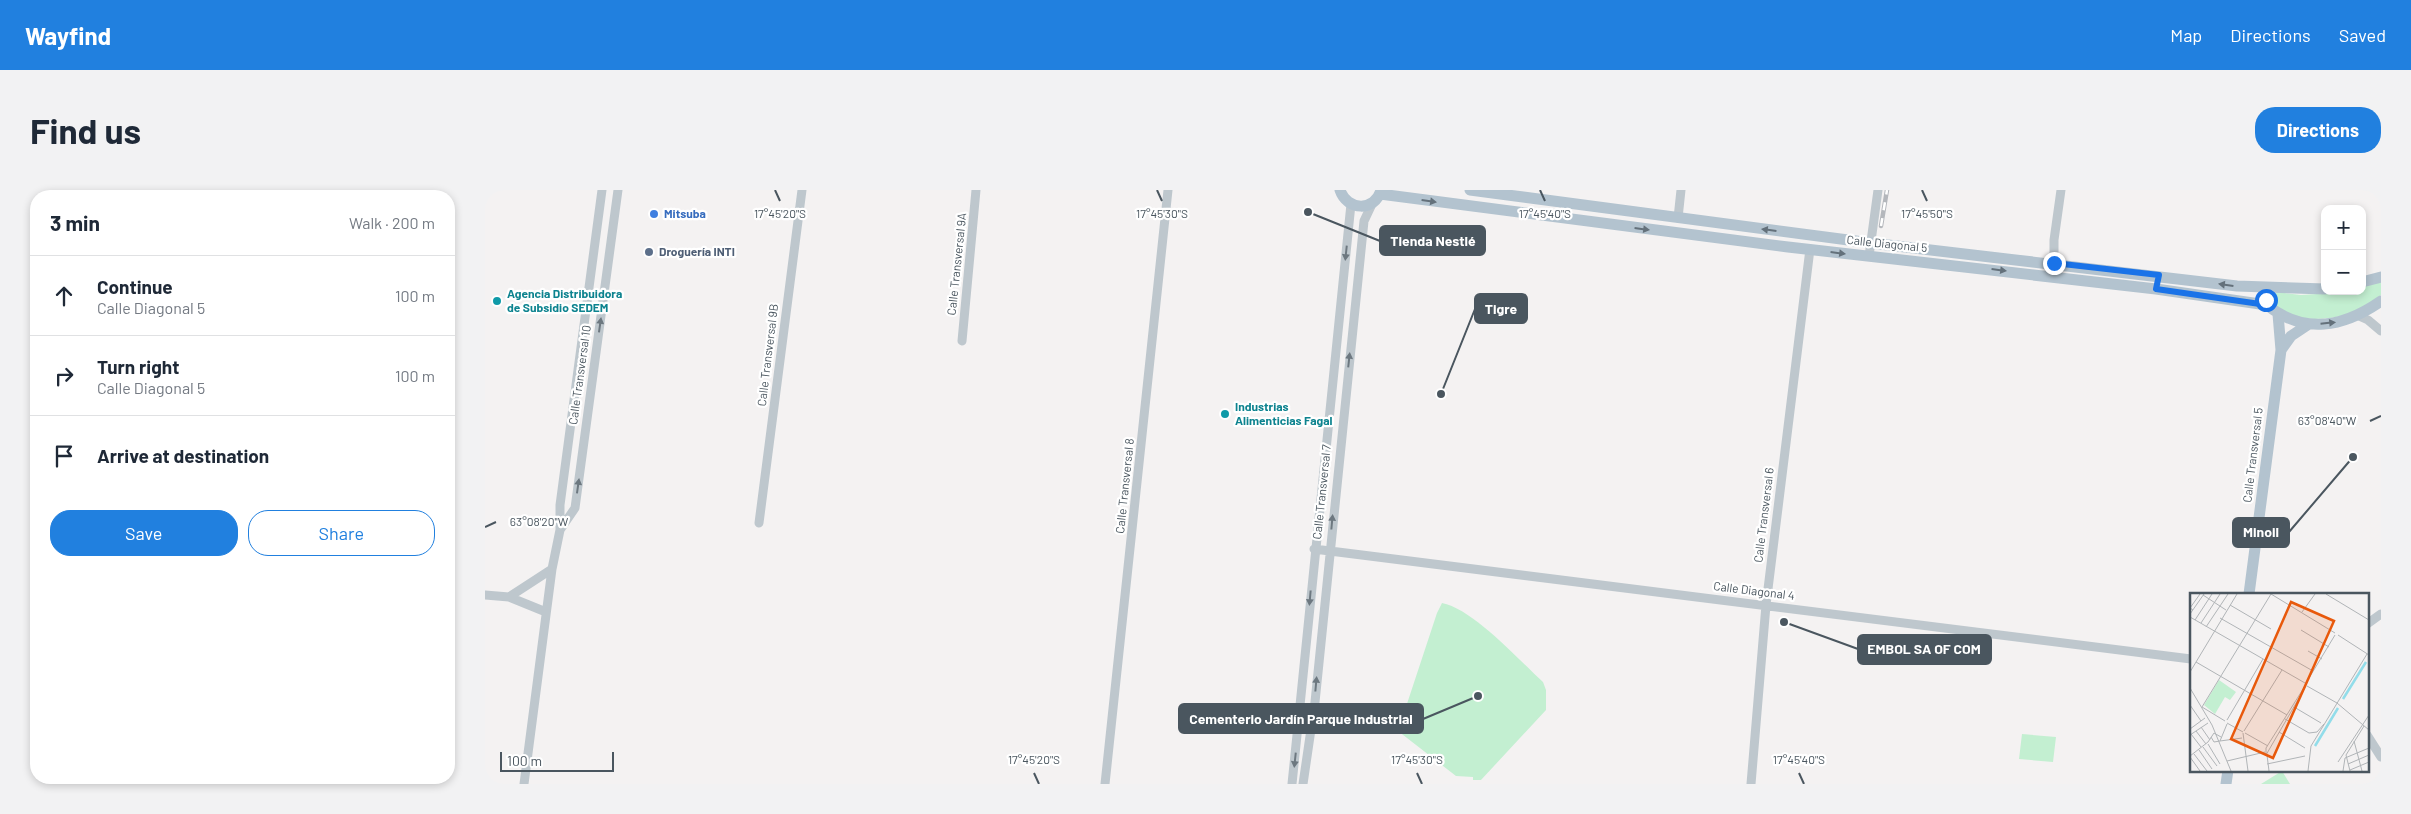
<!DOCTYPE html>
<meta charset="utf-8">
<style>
body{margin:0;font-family:Barlow,sans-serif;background:#f2f2f3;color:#1f2937}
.controls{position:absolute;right:15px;top:15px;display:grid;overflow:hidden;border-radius:10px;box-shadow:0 2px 8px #0003}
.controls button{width:45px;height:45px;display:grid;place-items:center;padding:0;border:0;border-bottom:1px solid #e0e1e3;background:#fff;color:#1f2937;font:25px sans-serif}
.scale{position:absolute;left:15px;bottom:12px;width:114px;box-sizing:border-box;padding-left:5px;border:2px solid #4a565f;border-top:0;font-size:14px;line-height:18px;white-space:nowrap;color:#4a565f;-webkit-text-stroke:4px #fff;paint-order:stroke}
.stop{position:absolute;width:15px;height:15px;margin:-11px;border:4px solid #1a73e8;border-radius:50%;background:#fff}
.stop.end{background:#1a73e8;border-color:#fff;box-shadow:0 1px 5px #0008}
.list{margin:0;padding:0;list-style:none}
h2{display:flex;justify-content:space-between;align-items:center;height:65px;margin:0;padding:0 20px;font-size:21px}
h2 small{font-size:16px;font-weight:400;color:#747a83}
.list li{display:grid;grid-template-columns:32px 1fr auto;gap:15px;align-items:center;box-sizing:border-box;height:80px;padding:0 20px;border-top:1px solid #e0e1e3}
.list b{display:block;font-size:19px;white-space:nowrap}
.list p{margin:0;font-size:16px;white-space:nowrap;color:#747a83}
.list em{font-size:16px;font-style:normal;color:#747a83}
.actions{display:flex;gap:10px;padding:15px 20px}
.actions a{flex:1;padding:11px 0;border:1px solid #2180df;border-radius:20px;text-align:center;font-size:18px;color:#2180df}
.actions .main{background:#2180df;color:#fff}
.icon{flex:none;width:28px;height:28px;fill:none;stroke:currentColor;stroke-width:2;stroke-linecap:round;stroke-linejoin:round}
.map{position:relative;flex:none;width:1896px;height:594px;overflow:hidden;border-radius:20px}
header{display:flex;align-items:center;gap:30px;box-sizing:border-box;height:70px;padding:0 25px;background:#2180df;color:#fff}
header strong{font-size:24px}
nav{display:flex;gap:28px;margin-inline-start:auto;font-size:18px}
.intro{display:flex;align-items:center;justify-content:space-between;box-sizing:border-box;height:120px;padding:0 30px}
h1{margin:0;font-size:35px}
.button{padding:12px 22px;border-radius:20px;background:#2180df;color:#fff;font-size:18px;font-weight:700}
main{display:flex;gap:30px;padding:0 30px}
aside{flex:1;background:#fff;border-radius:20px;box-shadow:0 2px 8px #0003}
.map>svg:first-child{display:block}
.green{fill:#c3efd1}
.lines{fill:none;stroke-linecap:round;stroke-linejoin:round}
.minor{stroke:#bec7cd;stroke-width:9}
.major{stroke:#b3c3cf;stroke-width:11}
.rail-casing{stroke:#b4b7bc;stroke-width:4.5}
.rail{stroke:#fff;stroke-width:2.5;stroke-dasharray:8;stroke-linecap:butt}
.oneway{fill:#64717b}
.oneway2{fill:#6d7880}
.route{stroke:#1a73e8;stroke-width:6}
.ticks{fill:none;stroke:#4a565f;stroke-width:2}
.shop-dot{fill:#3f7fe0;stroke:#fff;stroke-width:2}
.service-dot{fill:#5c6f8a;stroke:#fff;stroke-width:2}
.culture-dot{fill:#0f9aa8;stroke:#fff;stroke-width:2}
.labels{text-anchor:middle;stroke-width:4.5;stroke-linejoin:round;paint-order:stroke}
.shop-label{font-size:12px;font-weight:bold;fill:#366cbe;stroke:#fff;text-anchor:start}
.street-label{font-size:12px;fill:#4a565f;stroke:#fff}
.service-label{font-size:12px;font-weight:bold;fill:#4e5e75;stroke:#fff;text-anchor:start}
.culture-label{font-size:12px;font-weight:bold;fill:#0d838f;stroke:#fff;text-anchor:start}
.inset-river{fill:none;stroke:#92ddea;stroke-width:2.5}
.inset-road{fill:none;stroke:#b0b4b7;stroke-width:1}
.view{fill:#e8590c;fill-opacity:0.15;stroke:#e8590c;stroke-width:2.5}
.inset-edge{fill:none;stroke:#4a565f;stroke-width:2.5}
.ticks-label{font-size:12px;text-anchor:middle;fill:#4a565f;stroke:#fff;stroke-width:4.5;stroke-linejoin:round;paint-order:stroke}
.leader{fill:none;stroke:#4a565f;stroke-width:2}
.callout-dot{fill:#4a565f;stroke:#fff;stroke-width:2}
.callout{fill:#4a565f;stroke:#4a565f;stroke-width:2}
.callout-label{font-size:14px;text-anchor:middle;font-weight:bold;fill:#fff}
</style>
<header>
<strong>Wayfind</strong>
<nav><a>Map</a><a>Directions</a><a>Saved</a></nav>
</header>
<div class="intro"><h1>Find us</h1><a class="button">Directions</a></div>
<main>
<aside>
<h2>3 min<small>Walk · 200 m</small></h2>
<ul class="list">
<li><svg class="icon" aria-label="ahead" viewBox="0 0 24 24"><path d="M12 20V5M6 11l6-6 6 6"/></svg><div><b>Continue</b><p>Calle Diagonal 5</p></div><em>100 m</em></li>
<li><svg class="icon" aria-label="right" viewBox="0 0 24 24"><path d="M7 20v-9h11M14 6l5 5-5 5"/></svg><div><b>Turn right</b><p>Calle Diagonal 5</p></div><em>100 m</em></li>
<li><svg class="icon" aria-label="arrive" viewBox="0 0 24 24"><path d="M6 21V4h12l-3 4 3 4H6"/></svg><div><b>Arrive at destination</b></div></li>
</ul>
<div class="actions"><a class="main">Save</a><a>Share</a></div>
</aside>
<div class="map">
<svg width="1896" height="594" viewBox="0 0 1896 594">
<rect width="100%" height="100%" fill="#f4f2f2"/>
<path class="green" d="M1896,90V105C1891,109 1886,114 1881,117C1860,130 1795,139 1787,107L1792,102L1816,105L1877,101V95Z
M957,413C988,419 1034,470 1058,492L1061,500V520L996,590H988V587L971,586L913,541L952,423Z
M1537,544L1571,547L1568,572L1534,569Z
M1797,581L1805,594H1776Z"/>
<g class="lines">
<path class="minor" d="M1193,28L1196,0
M1384,66L1393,0
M1569,73V50L1576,0
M1874,126L1883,130L1896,141
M477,151L491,0
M274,333L317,0
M75,340L90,318L133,0
M829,359L1706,469
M0,405L24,407L61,422
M24,407L67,379
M1882,434L1896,424
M1882,545L1896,567
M39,594L67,379L75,340V315L117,0
M620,594L683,0
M807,594L866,14
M818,594L830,512L879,31L887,14
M1266,594L1281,415L1325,59"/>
<path class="major" d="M855,0C862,21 890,22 896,0
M985,0L1386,53L1752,96L1840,99
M895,4L1303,57L1671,99L1782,115C1819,145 1859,137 1896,111
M1877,92L1896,87
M1796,160L1806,146L1824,134
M1764,404L1796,160L1793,124
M1741,594L1743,580"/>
<defs>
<path id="rail" d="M1396,36L1402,0"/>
</defs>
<use href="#rail" class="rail-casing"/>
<use href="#rail" class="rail"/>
</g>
<defs><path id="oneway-solid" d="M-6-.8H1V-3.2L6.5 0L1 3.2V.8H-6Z" transform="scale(1.25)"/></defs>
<g class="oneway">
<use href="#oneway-solid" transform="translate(944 11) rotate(8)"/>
<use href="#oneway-solid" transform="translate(1157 39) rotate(7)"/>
<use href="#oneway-solid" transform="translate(1284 40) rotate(-173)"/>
<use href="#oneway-solid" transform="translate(1353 63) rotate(7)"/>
<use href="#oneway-solid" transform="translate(1514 80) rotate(7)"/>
<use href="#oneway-solid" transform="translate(1741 95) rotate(-172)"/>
<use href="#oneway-solid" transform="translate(1843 133) rotate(-6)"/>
</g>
<g class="oneway2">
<use href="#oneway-solid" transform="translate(861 63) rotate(96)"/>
<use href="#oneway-solid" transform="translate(115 135) rotate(-82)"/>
<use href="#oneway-solid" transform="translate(864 170) rotate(-84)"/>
<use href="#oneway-solid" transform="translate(93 296) rotate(-82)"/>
<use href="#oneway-solid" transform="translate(847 332) rotate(-85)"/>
<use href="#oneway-solid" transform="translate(825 408) rotate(95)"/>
<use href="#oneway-solid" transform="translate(831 494) rotate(-85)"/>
<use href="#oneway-solid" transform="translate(810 570) rotate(96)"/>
</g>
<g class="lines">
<path class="route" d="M1569,73L1674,85L1671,99L1782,115L1781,110"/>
</g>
<path class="ticks" d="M290,0L295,11M672,0L677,11M1055,0L1060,11M1437,0L1442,11M1885,231L1896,226M0,337L11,332M549,583L554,594M932,583L937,594M1314,583L1319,594"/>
<circle class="shop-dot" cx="169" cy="24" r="5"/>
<circle class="service-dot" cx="164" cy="62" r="5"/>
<g class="culture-dot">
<circle cx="12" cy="111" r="5"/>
<circle cx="740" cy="224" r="5"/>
</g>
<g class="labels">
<g class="shop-label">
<text x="179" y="28">Mitsuba</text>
</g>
<g class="street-label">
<text transform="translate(1402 54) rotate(6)" y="4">Calle Diagonal 5</text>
<text transform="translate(472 74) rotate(-84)" y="4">Calle Transversal 9A</text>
<text transform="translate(283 165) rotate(-83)" y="4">Calle Transversal 9B</text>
<text transform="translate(95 185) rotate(-82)" y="4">Calle Transversal 10</text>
<text transform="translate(1768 265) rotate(-83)" y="4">Calle Transversal 5</text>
<text transform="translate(640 296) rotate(-84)" y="4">Calle Transversal 8</text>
<text transform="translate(837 302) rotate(-84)" y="4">Calle Transversal 7</text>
<text transform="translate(1279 325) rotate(-83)" y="4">Calle Transversal 6</text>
<text transform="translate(1269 401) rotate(7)" y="4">Calle Diagonal 4</text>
</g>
<g class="service-label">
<text x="174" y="66">Droguería INTI</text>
</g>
<g class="culture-label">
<text x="22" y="108">Agencia Distribuidora<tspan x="22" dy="14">de Subsidio SEDEM</tspan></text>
<text x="750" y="221">Industrias<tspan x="750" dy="14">Alimenticias Fagal</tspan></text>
</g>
</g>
<g transform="translate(1705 403)">
<rect width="179" height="179" fill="#f4f2f2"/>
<path d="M29,87L46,99L40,107L35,104L25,121L14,112Z" fill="#c3efd1"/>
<path class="inset-river" d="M153,106L176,69M125,153L148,115"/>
<path class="inset-road" d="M136,1L179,27M13,2L36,17M40,12L81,36M3,17L0,15L10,1M112,19L125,1M0,21L14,1M0,24L115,90M30,25L123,78M5,27L22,1M11,30L30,1M16,34L38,1M111,37L139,54M148,42L179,62M118,58L132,66M6,69L97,122M0,79L47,1M116,90L145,42M115,93L76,155V162L116,93M117,93L147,110L179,137M0,95L22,132L41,178M0,112L11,128M104,114L131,130M95,126L119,140L127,139L134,131M37,127L73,66M35,128L12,114L81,1L145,40M37,130L53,139M11,134L20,147M0,136L15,125M6,138L16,151M54,138L92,77M89,139L115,155M53,140L58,178M55,140L78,153M1,141L11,154M0,142L18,130M21,144L24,149L30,148L37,131M30,148L52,145M164,148L172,178M18,151L30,171M13,154L27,173M9,157L22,176M4,161L17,178M77,162L79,178M0,163L18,149L24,140L31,144M0,164L10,178M37,168L75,159M148,169L179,122M77,171L115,163M158,171L179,162M160,177L179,169M118,178L121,153L177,61M153,178L155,165L179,155M160,178L156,162L174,133"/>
<path class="view" d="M101,9L144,28L83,165L41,146Z"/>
<rect width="179" height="179" class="inset-edge"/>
</g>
<g class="ticks-label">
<text x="295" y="28">17°45'20"S</text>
<text x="677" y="28">17°45'30"S</text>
<text x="1060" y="28">17°45'40"S</text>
<text x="1442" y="28">17°45'50"S</text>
<text x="1842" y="235">63°08'40"W</text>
<text x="54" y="336">63°08'20"W</text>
<text x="549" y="574">17°45'20"S</text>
<text x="932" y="574">17°45'30"S</text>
<text x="1314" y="574">17°45'40"S</text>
</g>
<path class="leader" d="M823 22L895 51M956 204L990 119M1868 267L1804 342M1299 432L1373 459M993 506L938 529"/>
<g class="callout-dot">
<circle cx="823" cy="22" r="5"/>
<circle cx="956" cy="204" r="5"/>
<circle cx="1868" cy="267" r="5"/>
<circle cx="1299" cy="432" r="5"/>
<circle cx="993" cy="506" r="5"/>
</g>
<g class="callout">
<rect x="895" y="36" width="105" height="29" rx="5"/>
<rect x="990" y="104" width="52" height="29" rx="5"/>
<rect x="1748" y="328" width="56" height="29" rx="5"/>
<rect x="1373" y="445" width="133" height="29" rx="5"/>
<rect x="694" y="514" width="244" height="29" rx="5"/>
</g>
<g class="callout-label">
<text x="948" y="56">Tienda Nestlé</text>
<text x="1016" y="124">Tigre</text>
<text x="1776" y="347">Minoil</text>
<text x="1439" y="464">EMBOL SA OF COM</text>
<text x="816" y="534">Cementerio Jardín Parque Industrial</text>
</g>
</svg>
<div class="controls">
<button>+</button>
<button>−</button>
</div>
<div class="scale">100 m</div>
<div class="stop" style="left:1781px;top:110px"></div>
<div class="stop end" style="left:1569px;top:73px"></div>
</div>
</main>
